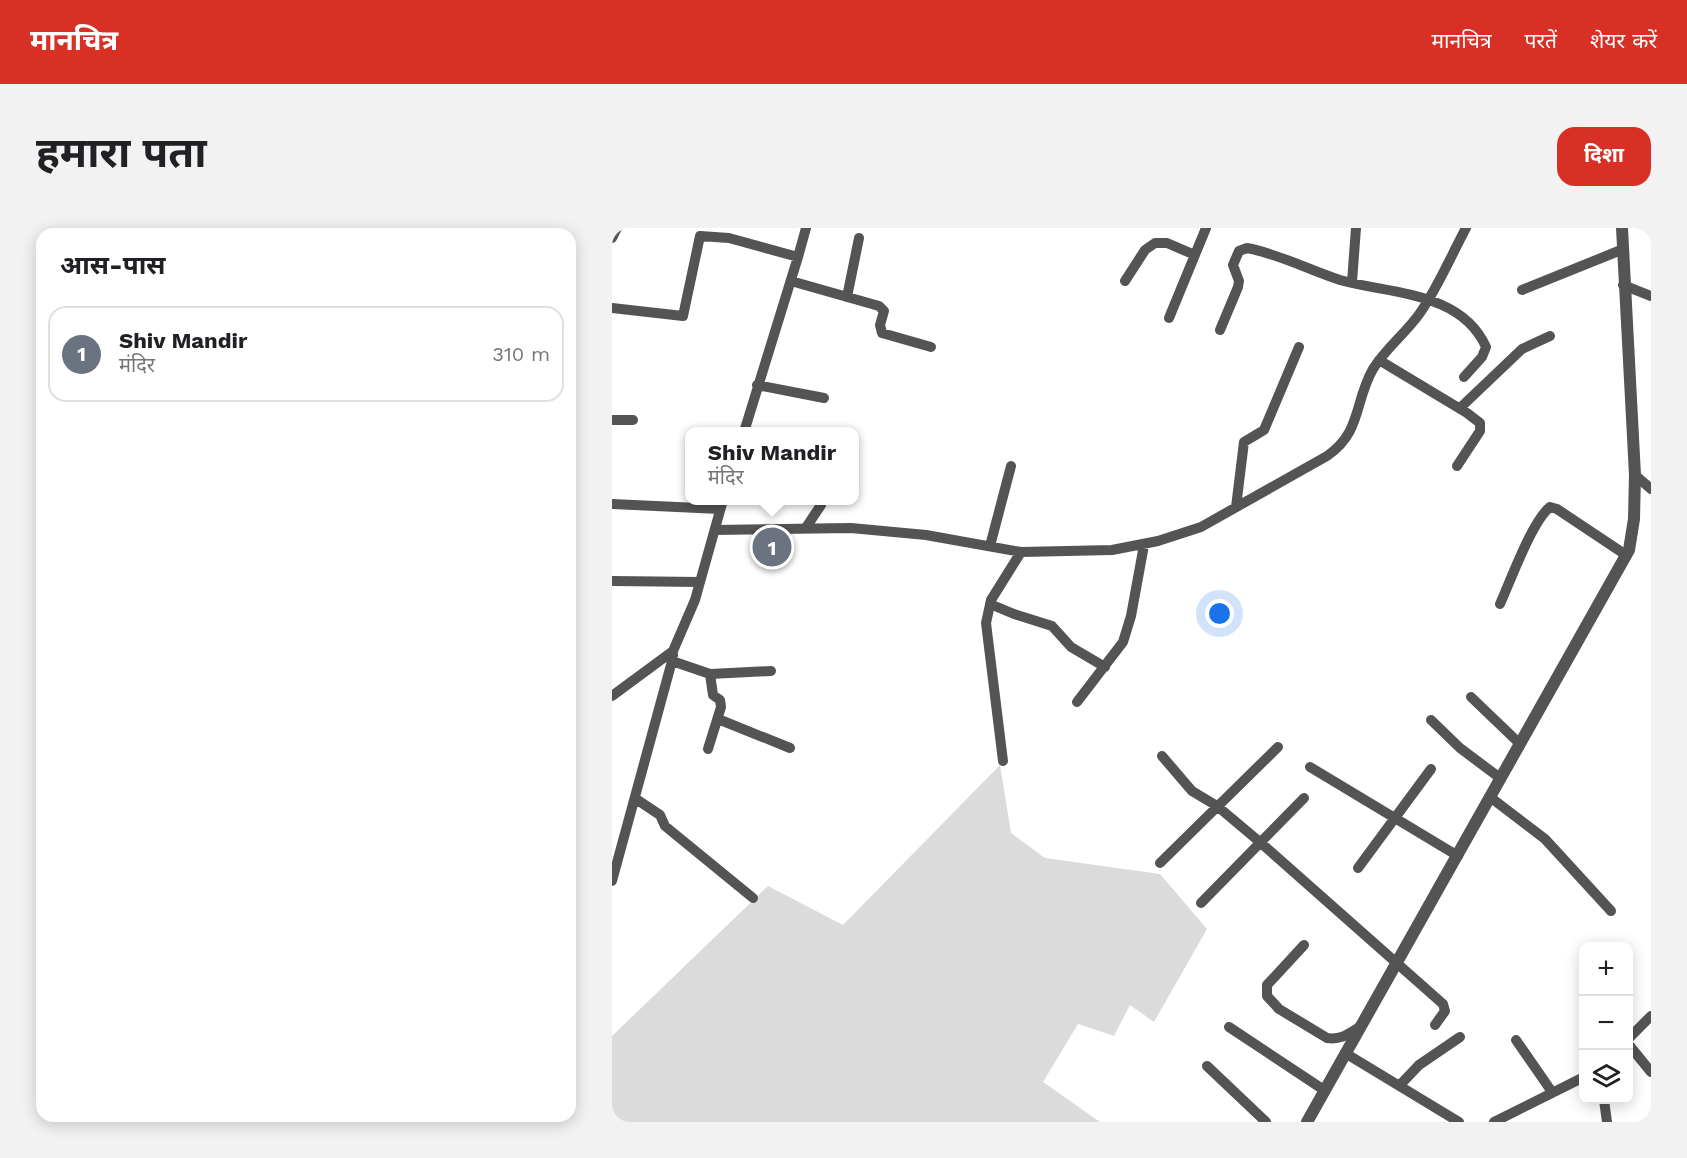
<!DOCTYPE html>
<html lang="hi">
<meta charset="utf-8">
<style>
body{margin:0;font-family:"Work Sans","Noto Sans Devanagari",sans-serif;background:#f2f2f2;color:#202124}
.controls{position:absolute;right:18px;bottom:18px;display:grid;overflow:hidden;border-radius:12px;box-shadow:0 3px 15px #0003}
.controls button{width:54px;height:54px;display:grid;place-items:center;padding:0;border:0;border-bottom:2px solid #e0e0e0;background:#fff;color:#202124;font:30px sans-serif}
.you{position:absolute;left:608px;top:386px;width:21px;height:21px;margin:-15px;border:4px solid #fff;border-radius:50%;background:#1a73e8;box-shadow:0 0 0 9px #1a73e833}
.badge{display:grid;place-items:center;width:39px;height:39px;border-radius:50%;background:#d93025;color:#fff;font-size:20px;font-weight:700}
.pin{position:absolute;translate:-50% -50%;border:3px solid #fff;box-shadow:0 2px 6px #0006}
.popup{position:absolute;left:73px;top:199px;width:174px;height:78px;box-sizing:border-box;display:grid;place-content:center;border-radius:12px;background:#fff;filter:drop-shadow(0 2px 4px #0005);font-size:20px;white-space:nowrap;color:#757577}
.popup b{font-size:22px;color:#202124}
.popup::after{content:'';position:absolute;left:50%;top:100%;margin-left:-12px;border:12px solid transparent;border-top-color:#fff}
.list{margin:0;padding:0;list-style:none}
h2{display:flex;justify-content:space-between;align-items:center;height:78px;margin:0;padding:0 24px;font-size:26px}
h2 small{font-size:20px;font-weight:400;color:#757577}
.list li{display:grid;grid-template-columns:39px 1fr auto;gap:18px;align-items:center;box-sizing:border-box;height:96px;margin:0 12px 12px;padding:0 12px;border:2px solid #e0e0e0;border-radius:18px}
.list b{display:block;font-size:22px;white-space:nowrap}
.list p{margin:0;font-size:20px;white-space:nowrap;color:#757577}
.list em{font-size:20px;font-style:normal;color:#757577}
.icon{flex:none;width:33px;height:33px;fill:none;stroke:currentColor;stroke-width:2;stroke-linecap:round;stroke-linejoin:round}
.map{position:relative;flex:none;width:1039px;height:894px;overflow:hidden;border-radius:18px}
header{display:flex;align-items:center;gap:36px;box-sizing:border-box;height:84px;padding:0 30px;background:#d93025;color:#fff}
header strong{font-size:28px}
nav{display:flex;gap:33px;margin-inline-start:auto;font-size:21px}
.intro{display:flex;align-items:center;justify-content:space-between;box-sizing:border-box;height:144px;padding:0 36px}
h1{margin:0;font-size:42px}
.button{padding:15px 27px;border-radius:18px;background:#d93025;color:#fff;font-size:21px;font-weight:700}
main{display:flex;gap:36px;padding:0 36px}
aside{flex:1;background:#fff;border-radius:18px;box-shadow:0 3px 15px #0003}
.map>svg:first-child{display:block}
.green{fill:#dbdbdb}
.building{fill:#c4c4c4}
.lines{fill:none;stroke-linecap:round;stroke-linejoin:round}
.minor{stroke:#545454;stroke-width:10}
.tertiary{stroke:#545454;stroke-width:12}
</style>
<header>
<strong>मानचित्र</strong>
<nav><a>मानचित्र</a><a>परतें</a><a>शेयर करें</a></nav>
</header>
<div class="intro"><h1>हमारा पता</h1><a class="button">दिशा</a></div>
<main>
<aside>
<h2>आस-पास<small></small></h2>
<ul class="list">
<li><span class="badge" style="background:#6b7280">1</span><div><b>Shiv Mandir</b><p>मंदिर</p></div><em>310 m</em></li>
</ul>
</aside>
<div class="map">
<svg width="1039" height="894" viewBox="0 0 1039 894">
<rect width="100%" height="100%" fill="#fff"/>
<path class="green" d="M388,537L399,605L433,630L548,646L595,701L542,794L518,777L502,808L466,796L431,854L488,894H0V808L156,658L231,697Z"/>
<path class="building" d="M172,308L176,311L154,335L146,326L164,309Z"/>
<g class="lines">
<path class="minor" d="M0,10L5,0
M179,53L267,78L272,83L268,97L270,105L319,119
M513,53L533,22L543,15H555L583,27
M740,54L744,0
M1011,57L1039,68
M910,62L1009,22
M235,69L247,10
M0,80L71,88L88,8L117,10L186,29L194,0
M557,90L594,0
M608,102L626,59L627,53L621,37L627,23L635,20C667,26 697,42 728,52C777,66 849,63 874,119L870,129L852,149
M767,132L855,185L868,195V203L845,238
M145,157L212,170
M848,180L910,121L938,108
M0,192H21
M132,204L186,29
M1023,247L1039,261
M0,276L108,281
M624,279L632,214L652,202L687,119
M195,298L209,277L207,272
M103,302L239,300L314,307L409,324L500,322L546,313L589,299L715,228C750,204 742,174 761,141C774,120 794,105 808,85C826,59 839,28 854,0
M378,318L399,238
M0,353L88,354
M378,376L402,386L440,398L459,419L493,439
M888,376C898,354 920,293 938,279L945,281L1014,327
M61,426L60,433L98,446L101,467L108,472L109,479L96,521
M98,446L159,443
M0,468L61,423L83,372L111,272
M859,469L907,515
M465,474L511,414L519,388L532,317
M106,491L178,520
M819,492L848,520L888,550
M550,528L580,563L605,578L649,615L831,776L833,783L823,797
M391,533L374,395L379,372L409,324
M698,539L846,628
M878,569L933,611L999,683
M24,571L48,587L53,598L141,670
M548,635L666,519
M746,640L819,541
M0,653L60,433
M589,675L692,570
M692,717L655,757V768L667,781L715,810C728,812 735,807 746,800
M617,799L712,862
M1017,810L1039,788
M904,812L940,864
M1017,817L1039,844
M733,825L847,894
M595,838L654,894
M788,857L807,837L848,809
M992,872L995,894
M882,894L972,849"/>
<path class="tertiary" d="M695,894L1017,322L1022,291L1023,247L1010,0"/>
</g>
</svg>
<div class="controls">
<button>+</button>
<button>−</button>
<button><svg class="icon" aria-label="layers" viewBox="0 0 24 24"><path d="M12 4l9 5-9 5-9-5zM3 14l9 5 9-5"/></svg></button>
</div>
<div class="you"></div>
<div class="pin badge" style="left:160px;top:319px;background:#6b7280">1</div>
<div class="popup"><b>Shiv Mandir</b>मंदिर</div>
</div>
</main>
